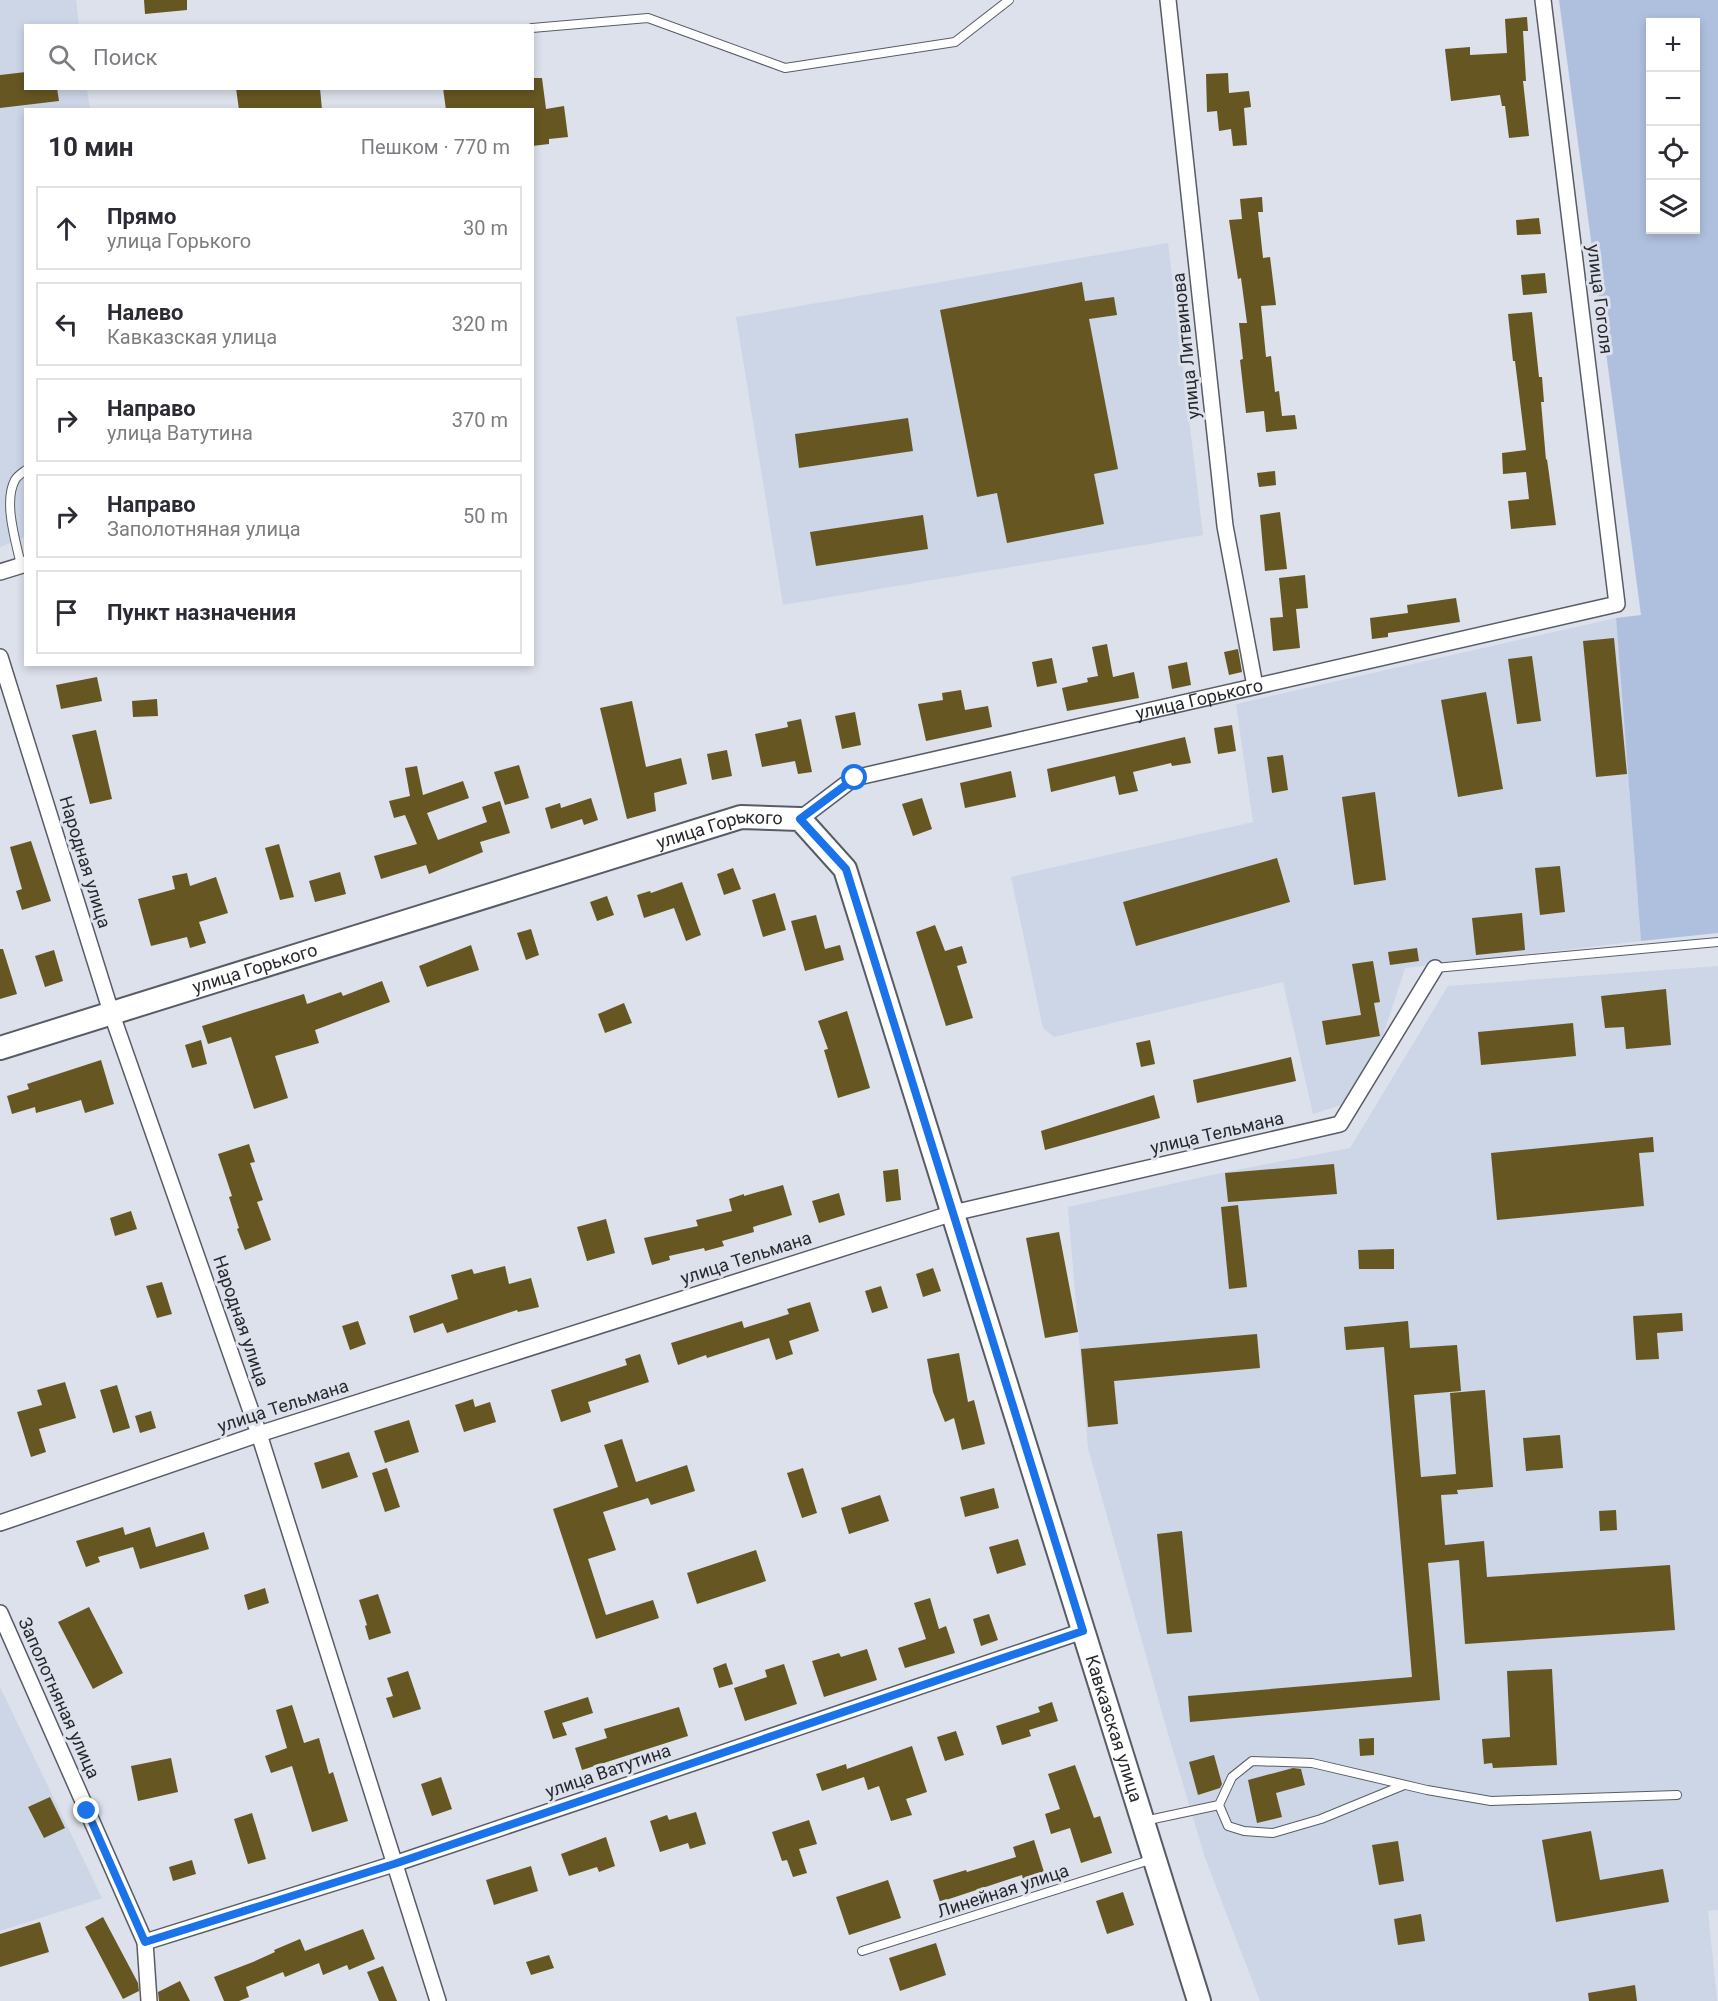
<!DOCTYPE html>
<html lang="ru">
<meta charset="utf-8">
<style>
body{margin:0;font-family:Roboto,sans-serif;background:#f2f2f3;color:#2b2b33}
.controls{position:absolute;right:18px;top:18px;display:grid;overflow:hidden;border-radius:0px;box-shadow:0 3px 9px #0003}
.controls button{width:54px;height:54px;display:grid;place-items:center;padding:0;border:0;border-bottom:2px solid #e1e1e2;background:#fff;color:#2b2b33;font:30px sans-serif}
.stop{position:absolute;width:18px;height:18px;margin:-14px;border:4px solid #1a73e8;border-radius:50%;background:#fff}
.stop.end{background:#1a73e8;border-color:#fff;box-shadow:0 2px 6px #0008}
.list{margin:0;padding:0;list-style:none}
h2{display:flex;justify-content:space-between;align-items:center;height:78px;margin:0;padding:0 24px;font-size:26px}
h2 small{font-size:20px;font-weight:400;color:#7c7c81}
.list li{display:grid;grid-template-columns:39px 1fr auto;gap:18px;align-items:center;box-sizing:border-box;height:84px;margin:0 12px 12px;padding:0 12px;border:2px solid #e1e1e2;border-radius:0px}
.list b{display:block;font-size:22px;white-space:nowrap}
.list p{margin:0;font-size:20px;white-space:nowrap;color:#7c7c81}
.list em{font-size:20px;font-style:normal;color:#7c7c81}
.icon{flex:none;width:33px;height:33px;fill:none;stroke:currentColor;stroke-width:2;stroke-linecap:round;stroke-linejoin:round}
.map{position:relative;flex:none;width:1718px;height:2001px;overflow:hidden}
.search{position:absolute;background:#fff;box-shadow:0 3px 9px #0003;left:24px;top:24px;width:510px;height:66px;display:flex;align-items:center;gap:15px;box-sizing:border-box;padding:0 21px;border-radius:0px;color:#7c7c81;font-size:22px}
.panel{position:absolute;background:#fff;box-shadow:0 3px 9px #0003;left:24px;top:108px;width:510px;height:558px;border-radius:0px}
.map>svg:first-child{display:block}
.built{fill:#cdd6e7}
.green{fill:#afc0df;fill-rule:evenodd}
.building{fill:#665621}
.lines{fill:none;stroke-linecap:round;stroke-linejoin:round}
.service-casing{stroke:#585d65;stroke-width:10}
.minor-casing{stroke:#585d65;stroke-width:18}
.secondary-casing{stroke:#585d65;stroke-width:26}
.service{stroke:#fff;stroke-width:8}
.minor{stroke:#fff;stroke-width:15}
.secondary{stroke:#fff;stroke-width:22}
.route{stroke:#1a73e8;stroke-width:8}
.labels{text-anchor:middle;stroke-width:6;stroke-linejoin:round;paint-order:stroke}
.street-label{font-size:18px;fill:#27292d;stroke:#dce1eb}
</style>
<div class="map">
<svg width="1718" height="2001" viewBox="0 0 1718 2001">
<rect width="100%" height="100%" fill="#dce1eb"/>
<path class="built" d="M0,0H76L79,25L26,26V88L87,89L90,109L26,110L25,537L0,547Z
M1168,243L1203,535L783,605L736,317Z
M1616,618L1641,941L1405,968L1379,1048L1341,1105L1313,1114L1283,982L1054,1037L1043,1028L1011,877L1253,822L1236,704Z
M1718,966V1910L1708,1911L1717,2001H1260L1205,1858L1166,1727L1088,1448L1068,1207L1221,1173L1350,1148L1448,986Z
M0,1687L102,1898L0,1931Z"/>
<path class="green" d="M1559,0H1718V933L1641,941L1616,618L1641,615ZM1650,22H1696V230H1650Z"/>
<path class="building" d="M144,0H187V10L145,14Z
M1527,17L1528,31H1523L1526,81H1523L1529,136L1509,138L1505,106H1502L1500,95L1451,101L1445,49L1470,47V55L1507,53L1505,19Z
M26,72V88H57L59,101L0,108V75Z
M1228,73L1229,93L1249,91L1251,107L1244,108L1247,145L1233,146L1231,129L1219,131L1217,111L1207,112L1206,74Z
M532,78H542L546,109L564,106L568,137L549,139V144L532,146V110H446L443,88H532Z
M236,88H320L322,110H239Z
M1262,197L1263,212H1258L1263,258L1270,257L1276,305L1261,306L1266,357L1271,356L1275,392L1279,391L1282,416L1295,415L1297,429L1266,432L1264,411L1246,413L1240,360L1243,359L1239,323H1247L1241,278L1238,279L1229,220L1242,219L1240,199Z
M1539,218L1541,234L1517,235L1516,220Z
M1545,273L1547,293L1523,295L1521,275Z
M1082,282L1085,301L1114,297L1117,315L1089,319L1118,469L1094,474L1104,524L1007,543L997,493L977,497L940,310Z
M1532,312L1539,377H1542L1544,402H1541L1546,460L1547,459L1556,525L1511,529L1508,501L1529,499L1526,472L1503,474L1502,453L1526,450L1515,361H1513L1508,314Z
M908,418L913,451L799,468L795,434Z
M1275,471L1276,485L1259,487L1257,473Z
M1280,512L1287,569L1265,571L1260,515Z
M923,515L928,549L816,566L810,532Z
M1305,575L1308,608L1296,609L1300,648L1273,651L1270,618L1283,617L1279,578Z
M1456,598L1460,622L1388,633V637L1372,639L1370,618L1408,613L1407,605Z
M1614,638L1627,774L1596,777L1583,641Z
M1107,644L1113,677L1134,672L1139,698L1067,711L1062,688L1088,682L1087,678L1098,676L1092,647Z
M1238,649L1242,672L1229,675L1224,652Z
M1532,656L1541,721L1517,724L1508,659Z
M1052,658L1057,683L1037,687L1032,662Z
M1187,662L1191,685L1172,689L1168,666Z
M97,677L102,701L61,709L56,685Z
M961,690L965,710L988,706L992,727L926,741L918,704L943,700L942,693Z
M1486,692L1503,789L1458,797L1441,700Z
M157,699L158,716L133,717L132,701Z
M632,701L646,767L681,758L687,784L654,793L656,811L627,819L600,708Z
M855,712L861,745L842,749L835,716Z
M801,719L812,772L798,774L795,761L762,767L755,734L788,727L787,722Z
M1232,725L1236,751L1218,754L1214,728Z
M96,730L112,799L90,804L72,735Z
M1185,737L1191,763L1172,766L1171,763L1133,772L1138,791L1119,795L1115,776L1051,792L1047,769Z
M727,750L732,776L712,780L707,754Z
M1283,755L1288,790L1272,793L1267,757Z
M519,765L529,798L505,805L494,772Z
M417,766L423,795L463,781L469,798L427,813L438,840L487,822L482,807L500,801L510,833L480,842L483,852L429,874L426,865L381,879L374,856L417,844L405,815L394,818L389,801L410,796L405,768Z
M1011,771L1016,797L965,808L960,783Z
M1375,792L1386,880L1354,885L1342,797Z
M591,798L598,820L584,825L582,819L551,829L545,808L560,803L561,808Z
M922,798L932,829L913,836L902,804Z
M31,841L51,901L22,910L16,891L22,889L10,847Z
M279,844L294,897L280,900L265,848Z
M1277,858L1290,902L1136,946L1123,902Z
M1560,866L1565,912L1540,915L1535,868Z
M733,868L741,889L724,895L717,874Z
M340,872L346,894L315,902L309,881Z
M187,873L190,886L216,877L228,913L199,922L206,943L190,948L187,937L151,946L138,899L175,889L172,876Z
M682,882L701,935L686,941L674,908L644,918L637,895L650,891L651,893Z
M775,893L786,930L763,937L752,900Z
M607,896L614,915L597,921L590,902Z
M1522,913L1525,950L1476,955L1472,918Z
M816,915L825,949L840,945L844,960L805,971L791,921Z
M935,925L945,951L962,946L967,963L957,966L973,1018L946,1026L916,932Z
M531,929L539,955L526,960L517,933Z
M471,945L479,970L427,987L419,966Z
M1417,948L1419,961L1390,965L1388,952Z
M0,949H3L17,994L0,999Z
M54,950L63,981L45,987L35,956Z
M1373,961L1380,1002L1374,1003L1380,1036L1326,1045L1322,1021L1361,1015L1352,964Z
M382,981L390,1002L315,1030L319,1043L275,1056L288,1098L254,1109L231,1037L208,1044L202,1026L304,994L307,1004L341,992L343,996Z
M1666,989L1671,1045L1626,1049L1624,1027L1605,1028L1601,996Z
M624,1003L632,1023L605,1033L598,1014Z
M847,1011L870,1088L838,1098L824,1050L828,1049L818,1021Z
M1573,1023L1576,1056L1481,1065L1478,1032Z
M201,1040L207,1064L192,1068L185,1045Z
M1150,1040L1155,1064L1141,1067L1136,1043Z
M1291,1057L1296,1081L1197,1103L1193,1080Z
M101,1060L114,1104L85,1113L81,1100L36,1113L35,1107L12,1114L7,1096L29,1089L27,1084Z
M1154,1095L1160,1118L1045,1150L1041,1131Z
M1653,1137L1654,1152L1639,1153L1644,1206L1497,1220L1491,1153Z
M249,1144L255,1162L250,1163L263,1200L257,1202L271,1240L245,1250L237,1229L239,1228L229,1197L232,1196L218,1154Z
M1334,1164L1337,1194L1228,1202L1225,1173Z
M898,1169L901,1200L886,1202L883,1171Z
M783,1185L792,1215L753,1227L754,1232L722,1241L724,1246L705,1251L704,1248L669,1256L670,1260L652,1265L644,1238L698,1226L696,1220L732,1211L729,1199L744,1194V1196Z
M839,1193L845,1215L819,1223L812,1201Z
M1238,1205L1247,1287L1229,1289L1221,1207Z
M131,1211L137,1229L115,1236L110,1218Z
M606,1219L615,1253L587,1261L577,1227Z
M1059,1232L1078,1332L1045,1338L1026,1238Z
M1394,1249V1269H1359L1358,1250Z
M505,1266L509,1284L531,1278L539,1307L518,1312L517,1310L447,1333L443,1323L414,1333L409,1316L458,1299L451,1275L472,1269L474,1274Z
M933,1268L941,1291L923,1297L916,1274Z
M162,1282L172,1314L157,1318L146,1286Z
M881,1286L888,1308L872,1313L865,1291Z
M810,1302L819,1331L789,1341L793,1354L776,1360L769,1338L707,1358L706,1355L678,1365L671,1343L742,1321L744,1328L789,1314L787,1309Z
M1682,1313L1683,1331L1657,1333L1659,1359L1636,1360L1633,1316Z
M358,1321L366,1344L350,1350L342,1326Z
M1408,1321L1410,1348L1457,1345L1461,1391L1414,1395L1421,1477L1456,1474L1450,1393L1485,1390L1493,1487L1457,1490L1458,1494L1441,1495L1445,1545L1484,1541L1487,1577L1670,1565L1675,1630L1465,1644L1459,1560L1428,1563L1440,1700L1190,1722L1188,1696L1412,1677L1384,1347L1346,1350L1344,1327Z
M1257,1334L1260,1368L1114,1381L1118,1424L1088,1427L1081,1349Z
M959,1353L968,1402L974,1400L985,1444L962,1450L954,1418L945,1422L933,1392L927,1359Z
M640,1354L649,1382L588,1402L591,1412L561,1422L551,1390L627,1365L625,1359Z
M65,1382L76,1418L39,1429L46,1452L31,1457L17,1412L42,1405L37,1390Z
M117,1385L130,1428L113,1433L100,1390Z
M473,1399L475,1407L490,1402L496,1422L464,1432L455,1405Z
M151,1411L156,1428L140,1433L135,1416Z
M409,1420L419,1452L385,1463L374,1431Z
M1560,1435L1563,1468L1526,1471L1523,1438Z
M622,1439L636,1482L687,1465L695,1491L651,1505L648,1498L603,1512L616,1550L588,1559L606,1615L653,1600L659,1618L596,1639L553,1509L618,1487L604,1445Z
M349,1452L358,1477L322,1489L314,1463Z
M387,1468L400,1507L385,1512L372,1473Z
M803,1468L817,1513L802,1518L787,1473Z
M994,1488L999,1508L965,1517L960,1497Z
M880,1495L889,1521L849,1534L841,1508Z
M1616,1510L1617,1530L1600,1531L1599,1511Z
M123,1527L125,1535L150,1527L156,1547L204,1532L209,1549L140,1569L133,1547L98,1557L100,1562L86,1567L76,1541Z
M1182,1531L1192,1632L1167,1634L1157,1534Z
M1018,1539L1026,1565L997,1574L989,1547Z
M756,1550L766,1581L697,1604L687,1573Z
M265,1588L269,1603L248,1610L244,1595Z
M378,1594L391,1633L369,1640L365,1626L367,1625L359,1600Z
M930,1598L939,1629L946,1626L955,1653L905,1668L898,1648L926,1639L914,1603Z
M89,1607L123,1673L93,1689L58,1622Z
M989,1614L998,1640L981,1646L973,1619Z
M867,1649L877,1680L824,1697L812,1661L839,1653L841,1657Z
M726,1663L733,1684L719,1688L713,1668Z
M784,1664L797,1704L745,1721L734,1688L767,1677L765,1670Z
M1552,1669L1557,1765L1493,1768L1492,1763L1484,1764L1482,1739L1510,1737L1507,1671Z
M408,1671L421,1709L393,1718L386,1698L393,1696L387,1678Z
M588,1697L593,1713L562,1723L567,1735L553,1739L544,1711Z
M1052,1702L1058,1721L1029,1730L1031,1736L1002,1745L996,1726L1040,1712L1038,1707Z
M292,1705L304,1743L319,1738L329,1774L333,1772L348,1821L312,1832L292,1766L271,1773L265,1756L287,1748L276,1710Z
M679,1707L688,1736L582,1770L575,1748L607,1738L604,1729Z
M956,1731L964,1755L945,1761L937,1737Z
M1374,1738V1755L1360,1756L1359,1739Z
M912,1746L927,1792L906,1799L912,1815L891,1821L879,1786L868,1790L864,1777L822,1791L816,1774L846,1764L847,1769Z
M1214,1755L1222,1784L1220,1788L1198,1795L1189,1762Z
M171,1758L178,1792L138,1801L131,1766Z
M1075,1765L1094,1818L1100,1816L1112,1853L1081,1863L1070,1828L1051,1834L1045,1814L1060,1809L1048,1774Z
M1293,1768L1301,1769L1305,1785L1276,1793L1282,1817L1257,1823L1248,1780Z
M441,1777L452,1809L432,1816L421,1784Z
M50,1797L65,1828L44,1838L28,1807Z
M696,1812L706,1844L690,1849L688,1843L660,1852L650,1821L667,1815L669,1820Z
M252,1813L266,1859L248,1864L234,1819Z
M809,1820L817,1844L799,1849L807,1873L793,1877L787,1860L782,1861L772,1832Z
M1591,1831L1600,1880L1663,1869L1669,1902L1556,1922L1542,1840Z
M606,1837L615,1866L599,1872L597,1867L569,1876L561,1854Z
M1034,1840L1044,1872L1023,1879L1022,1875L940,1902L933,1880L966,1870L967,1872L1016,1857L1013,1847Z
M1398,1841L1404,1881L1379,1885L1372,1845Z
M192,1860L196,1874L173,1881L169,1867Z
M531,1866L538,1891L494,1905L486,1880Z
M888,1880L901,1918L849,1935L836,1897Z
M1123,1892L1134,1925L1107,1934L1096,1901Z
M1421,1914L1425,1941L1398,1945L1394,1919Z
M103,1917L138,1983L139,1991L123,1999L85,1927Z
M40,1922L49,1952L0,1967V1934Z
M363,1929L375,1959L349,1970L347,1965L323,1975L319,1963L285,1977L283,1972L246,1987L249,1997L239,2001H224L214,1977L253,1962L275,1952L274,1950L300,1939L305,1951Z
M936,1943L946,1975L900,1991L889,1958Z
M549,1955L554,1968L531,1975L526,1962Z
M383,1966L397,2001H379L367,1972Z
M180,1981L190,2001H159L158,1992Z
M1635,1985L1637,2001H1589L1588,1993Z"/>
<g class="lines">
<defs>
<path id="service" d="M532,28L648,18L785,68L955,42L1009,0
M21,565C16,542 3,502 15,480C17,476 22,473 26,470
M1435,968L1718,942
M1219,1805L1228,1826L1244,1831L1273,1833L1321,1819L1404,1785
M1144,1821L1219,1805L1232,1777L1252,1761L1312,1763L1427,1790L1491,1801L1677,1795
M862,1951L1153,1859"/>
<g id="minor">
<path d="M1168,0L1225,526L1255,686"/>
<path d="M0,572L26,564"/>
<path d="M0,657L111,1012L259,1434L438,2001"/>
<path id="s1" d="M800,819L854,778L1617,604L1543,0"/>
<path d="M0,1523L259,1434L953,1213L1340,1124L1435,968"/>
<path d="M0,1613L145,1942L149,2001"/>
<path d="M145,1942L394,1864L1083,1631"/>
</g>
<g id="secondary">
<path id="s2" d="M0,1048L741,817L800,819L845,869L1199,2001"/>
</g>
</defs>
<use href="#service" class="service-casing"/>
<use href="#minor" class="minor-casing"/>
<use href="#secondary" class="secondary-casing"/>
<use href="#service" class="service"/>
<use href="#minor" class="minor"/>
<use href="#secondary" class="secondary"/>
</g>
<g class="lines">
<path class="route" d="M87,1811L145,1942L394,1864L1083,1631L846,869L800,819L855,778"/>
</g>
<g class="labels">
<g class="street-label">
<text transform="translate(1600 299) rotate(83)" y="6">улица Гоголя</text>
<text transform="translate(1186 346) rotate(-96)" y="6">улица Литвинова</text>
<text dy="6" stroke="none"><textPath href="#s1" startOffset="422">улица Горького</textPath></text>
<text dy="6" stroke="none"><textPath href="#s2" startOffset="753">улица Горького</textPath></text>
<text transform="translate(85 862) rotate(73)" y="6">Народная улица</text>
<text dy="6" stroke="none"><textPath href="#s2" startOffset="267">улица Горького</textPath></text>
<text transform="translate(1217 1133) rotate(-13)" y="6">улица Тельмана</text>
<text transform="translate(746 1258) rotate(-18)" y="6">улица Тельмана</text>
<text transform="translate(241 1321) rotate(71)" y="6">Народная улица</text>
<text transform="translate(283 1406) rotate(-18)" y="6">улица Тельмана</text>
<text transform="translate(59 1698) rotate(66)" y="6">Заполотняная улица</text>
<text dy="6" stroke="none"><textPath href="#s2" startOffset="1803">Кавказская улица</textPath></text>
<text transform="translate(608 1771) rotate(-19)" y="6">улица Ватутина</text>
<text transform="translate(1003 1891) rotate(-18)" y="6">Линейная улица</text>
</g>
</g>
</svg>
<div class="controls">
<button>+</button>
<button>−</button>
<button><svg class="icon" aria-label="locate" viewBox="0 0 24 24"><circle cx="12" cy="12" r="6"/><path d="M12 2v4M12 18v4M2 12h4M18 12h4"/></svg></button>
<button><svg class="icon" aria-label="layers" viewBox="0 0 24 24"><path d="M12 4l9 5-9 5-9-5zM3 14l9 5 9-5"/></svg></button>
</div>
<div class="stop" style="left:855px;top:778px"></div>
<div class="stop end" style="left:87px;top:1811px"></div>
<div class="search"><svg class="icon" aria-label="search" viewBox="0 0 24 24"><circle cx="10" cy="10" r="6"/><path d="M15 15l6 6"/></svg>Поиск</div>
<section class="panel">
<h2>10 мин<small>Пешком · 770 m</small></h2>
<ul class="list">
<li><svg class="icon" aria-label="ahead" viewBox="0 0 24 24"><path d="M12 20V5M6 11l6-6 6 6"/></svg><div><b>Прямо</b><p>улица Горького</p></div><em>30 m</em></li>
<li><svg class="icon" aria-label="left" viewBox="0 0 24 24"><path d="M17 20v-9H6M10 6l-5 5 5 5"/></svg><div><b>Налево</b><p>Кавказская улица</p></div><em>320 m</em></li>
<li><svg class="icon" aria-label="right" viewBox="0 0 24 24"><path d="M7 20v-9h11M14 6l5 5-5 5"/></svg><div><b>Направо</b><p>улица Ватутина</p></div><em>370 m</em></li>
<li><svg class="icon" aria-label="right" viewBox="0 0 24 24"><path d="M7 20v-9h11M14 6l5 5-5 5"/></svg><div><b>Направо</b><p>Заполотняная улица</p></div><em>50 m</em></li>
<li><svg class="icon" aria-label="arrive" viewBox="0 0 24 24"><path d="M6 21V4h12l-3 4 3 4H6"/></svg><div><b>Пункт назначения</b></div></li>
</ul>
</section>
</div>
